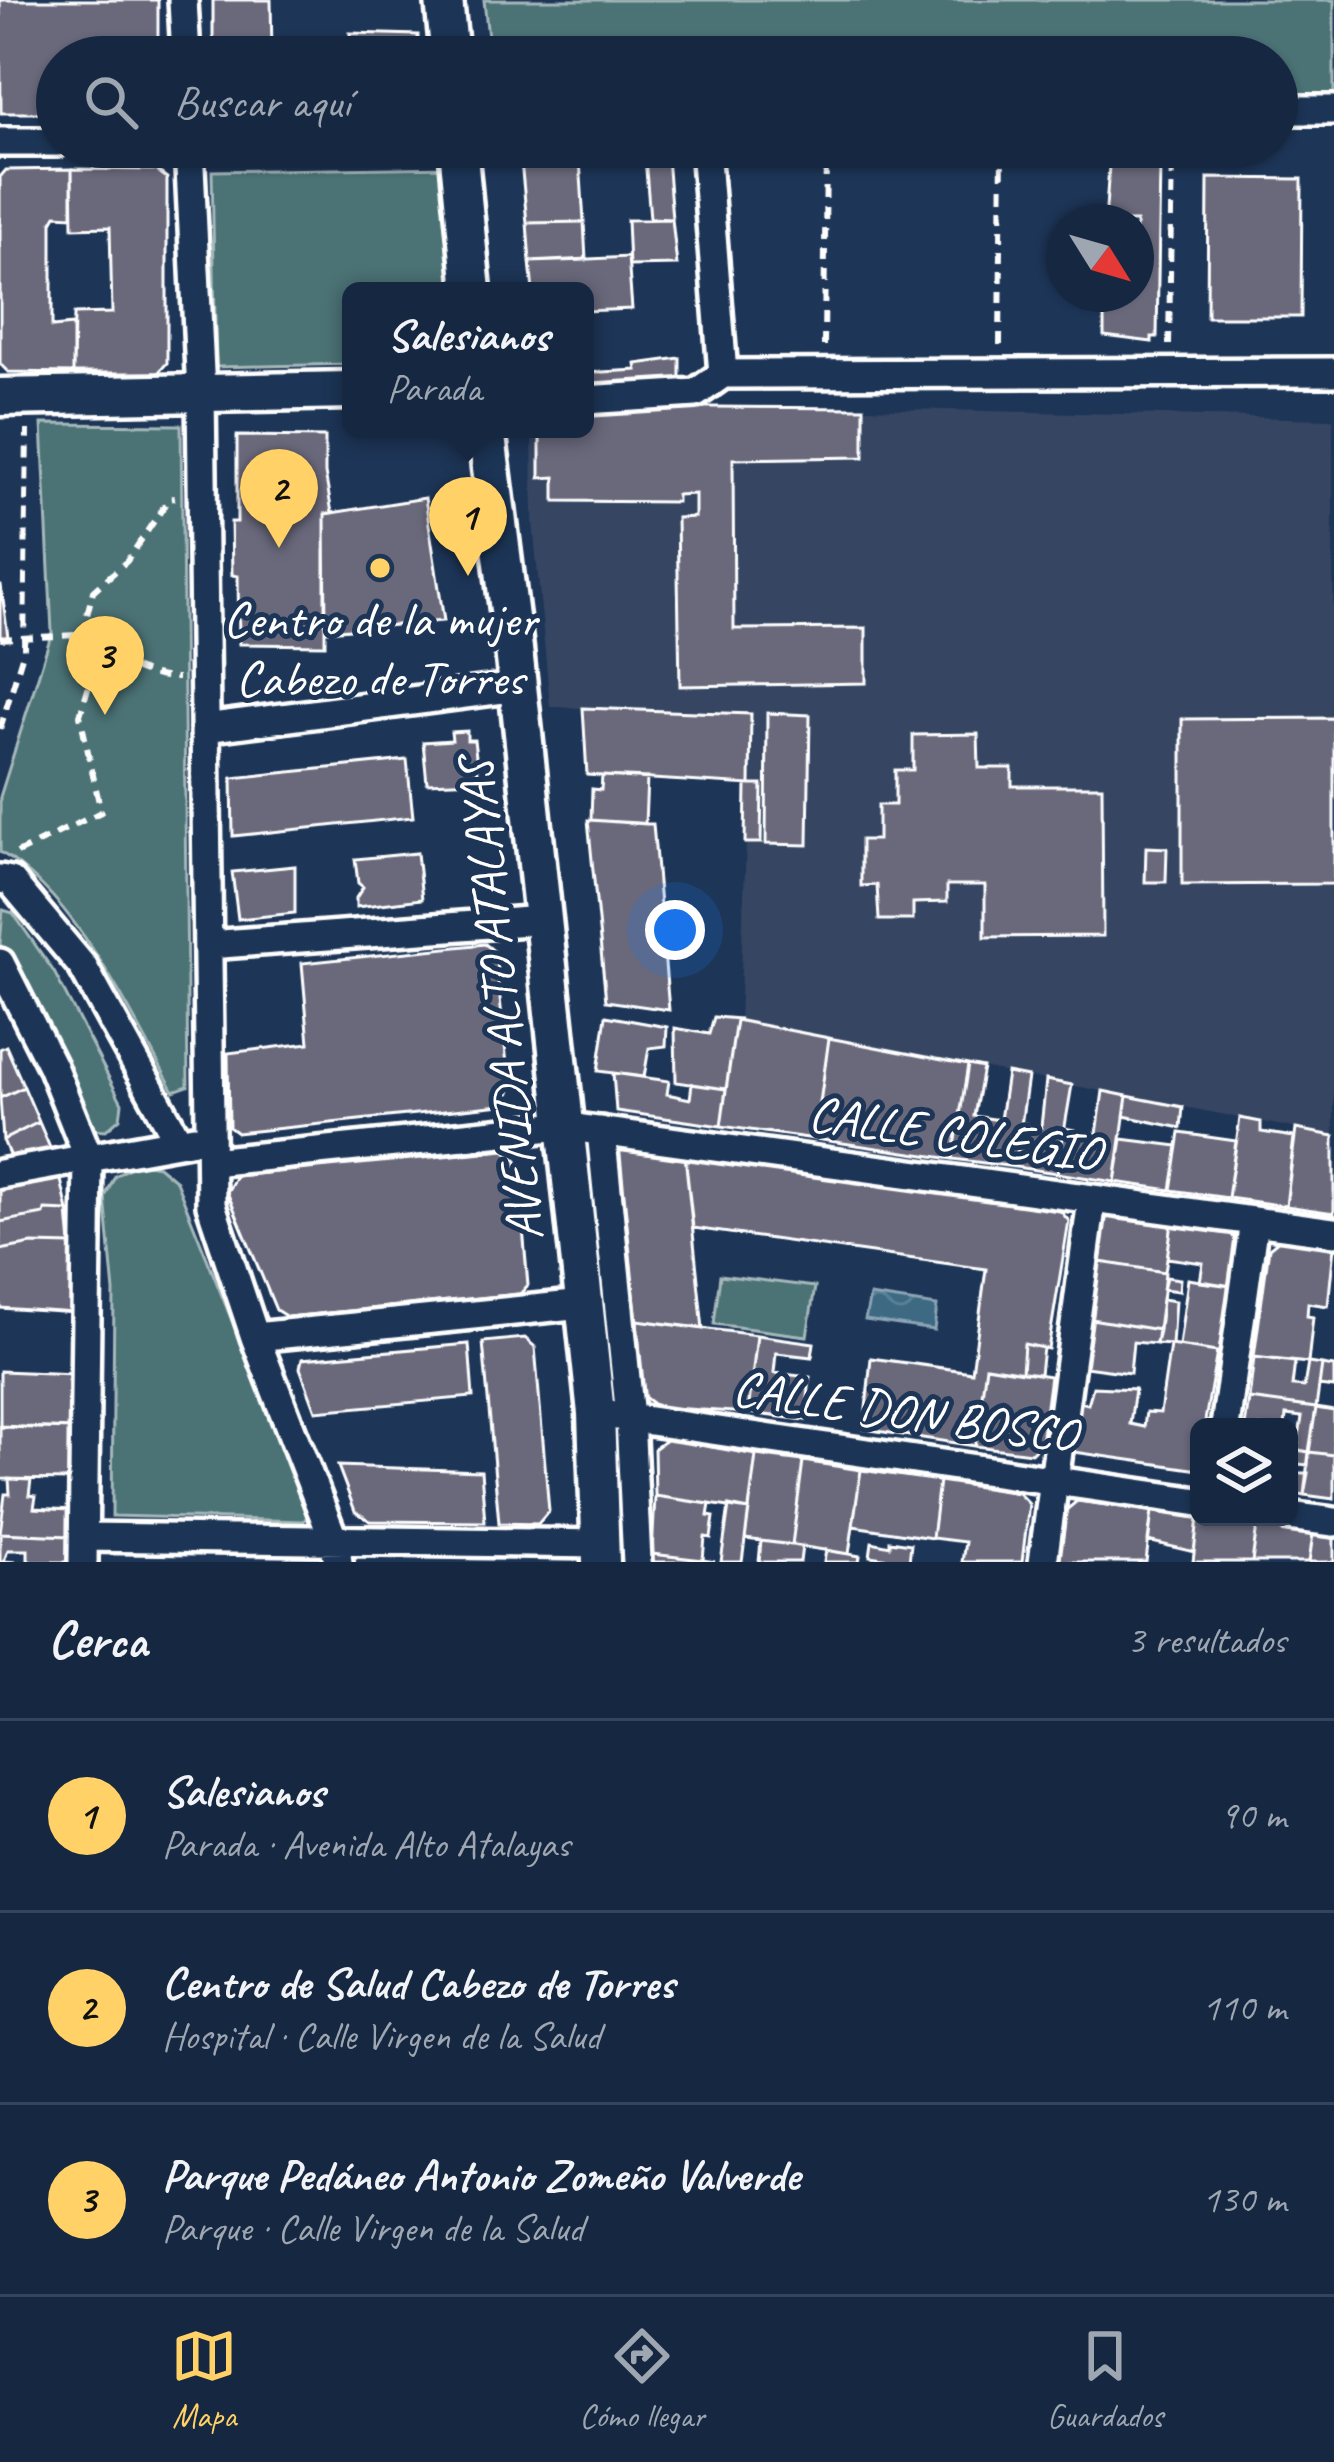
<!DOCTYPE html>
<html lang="es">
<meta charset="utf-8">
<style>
body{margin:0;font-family:Caveat,sans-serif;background:#1f3048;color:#f1f3f6}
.controls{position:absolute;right:36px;bottom:36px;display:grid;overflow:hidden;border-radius:18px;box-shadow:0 3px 9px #0004}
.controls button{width:108px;height:108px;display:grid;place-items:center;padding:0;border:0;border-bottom:3px solid #35445a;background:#162841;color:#f1f3f6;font:60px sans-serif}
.compass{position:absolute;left:1046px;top:204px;width:108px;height:108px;border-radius:50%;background:#162841;box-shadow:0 3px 9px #0004;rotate:127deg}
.you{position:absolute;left:675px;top:930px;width:42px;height:42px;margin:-30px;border:9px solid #fff;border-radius:50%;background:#1a73e8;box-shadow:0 0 0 18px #1a73e833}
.badge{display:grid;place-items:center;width:78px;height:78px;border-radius:50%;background:#ffd166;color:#111;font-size:39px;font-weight:700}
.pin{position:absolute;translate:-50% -99px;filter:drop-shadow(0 3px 6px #0008)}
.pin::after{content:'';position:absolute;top:63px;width:42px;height:36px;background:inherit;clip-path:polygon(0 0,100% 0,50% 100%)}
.popup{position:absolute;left:342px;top:282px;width:252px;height:156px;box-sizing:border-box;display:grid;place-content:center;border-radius:18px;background:#162841;filter:drop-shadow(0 3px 9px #0005);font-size:39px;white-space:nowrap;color:#9ea6b1}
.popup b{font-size:45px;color:#f1f3f6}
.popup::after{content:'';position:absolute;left:50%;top:100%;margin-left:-24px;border:24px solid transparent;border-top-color:#162841}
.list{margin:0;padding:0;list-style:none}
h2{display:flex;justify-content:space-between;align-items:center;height:156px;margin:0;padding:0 48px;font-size:51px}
h2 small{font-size:39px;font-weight:400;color:#9ea6b1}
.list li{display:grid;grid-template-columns:78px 1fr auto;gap:36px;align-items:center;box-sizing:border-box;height:192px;padding:0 48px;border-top:3px solid #35445a}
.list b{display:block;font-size:45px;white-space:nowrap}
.list p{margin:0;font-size:39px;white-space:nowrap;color:#9ea6b1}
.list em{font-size:39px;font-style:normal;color:#9ea6b1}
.icon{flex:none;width:66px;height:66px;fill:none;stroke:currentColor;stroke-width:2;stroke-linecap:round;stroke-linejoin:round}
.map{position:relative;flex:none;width:1334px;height:1562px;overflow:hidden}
.search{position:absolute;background:#162841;box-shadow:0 3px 9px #0004;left:36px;right:36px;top:36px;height:132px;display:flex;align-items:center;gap:30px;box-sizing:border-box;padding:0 42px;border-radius:66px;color:#9ea6b1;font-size:45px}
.sheet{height:732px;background:#162841}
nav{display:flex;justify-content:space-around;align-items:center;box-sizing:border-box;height:168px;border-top:3px solid #35445a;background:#162841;font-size:33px;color:#9ea6b1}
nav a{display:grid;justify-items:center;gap:6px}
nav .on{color:#ffd166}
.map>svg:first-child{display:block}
.built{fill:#344562}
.green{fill:#4b7275;stroke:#a5b8ba;stroke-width:3}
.water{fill:url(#water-waves);stroke:#8ba5b5;stroke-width:3}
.building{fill:#6a697c;stroke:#fff;stroke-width:3}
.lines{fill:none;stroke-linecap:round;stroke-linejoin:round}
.street-casing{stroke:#fff;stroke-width:36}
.secondary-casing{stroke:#fff;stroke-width:45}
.path{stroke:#fff;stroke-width:6;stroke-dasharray:12 9;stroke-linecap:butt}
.street{stroke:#1d3557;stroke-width:27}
.secondary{stroke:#1d3557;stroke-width:36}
.poi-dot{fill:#ffd166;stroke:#1d3557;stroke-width:4.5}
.labels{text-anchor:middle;stroke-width:10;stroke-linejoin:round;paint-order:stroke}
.poi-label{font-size:51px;fill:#fff;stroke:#1d3557}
.street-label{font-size:51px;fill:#fff;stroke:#1d3557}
</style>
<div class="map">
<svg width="1334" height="1562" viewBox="0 0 1334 1562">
<defs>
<pattern id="water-waves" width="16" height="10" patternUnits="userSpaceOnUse" patternTransform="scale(3)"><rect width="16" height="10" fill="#3d6983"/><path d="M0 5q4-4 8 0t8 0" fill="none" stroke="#5a8096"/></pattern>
</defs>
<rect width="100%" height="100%" fill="#1d3557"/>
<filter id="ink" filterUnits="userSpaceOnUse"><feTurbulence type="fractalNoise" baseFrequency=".00833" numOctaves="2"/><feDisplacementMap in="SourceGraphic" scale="24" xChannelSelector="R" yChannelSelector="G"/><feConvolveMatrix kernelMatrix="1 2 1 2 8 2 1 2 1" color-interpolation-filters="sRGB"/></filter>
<g filter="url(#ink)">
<path class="built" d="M585,406L864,408L1333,419L1334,1136L739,1021L751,714L550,707L533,523L532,429H585Z"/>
<path class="green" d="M484,0H1334V95H1277V57H490Z
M452,167L454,291H351V364L216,367L212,171Z
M42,424L181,425L188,1086L174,1091C129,1013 78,898 0,852V797L52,632Z
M3,910L13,913L54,972L122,1103L120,1118L106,1130L94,1129L85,1122L31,998L0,944Z
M147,1164L158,1166L176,1181L309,1513L304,1521L112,1516L114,1292L105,1197L115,1176L135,1165Z
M720,1275L815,1287L807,1336L714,1324Z"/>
<path class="water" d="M870,1296L937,1306L934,1330L865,1320Z"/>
<path class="building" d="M0,0H158V57H57V113H1Z
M213,0H271L272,51L213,53Z
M350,33L418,35V57H350Z
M272,51V57H213V53Z
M667,157L672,219L650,218L645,158Z
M580,160L584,222L527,223L521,161Z
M1138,161H1154V166H1160L1157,337H1152V342L1104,336V294H1136V222H1105L1109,166H1138Z
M72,169V216L56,215L52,222V327L73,325V373L8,372L0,364V177L6,170Z
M72,169L156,170L167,178V363L158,373H73L74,314L112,313L110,227L73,228Z
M1208,178L1302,179L1301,317H1207Z
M672,219L677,265L629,266L627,220Z
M584,222L586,260L530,262L527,223Z
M628,257L632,309L585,311V291H533L530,262Z
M680,358V385L585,387V373L637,370L636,364Z
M585,406L864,408V457L733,459L734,629L866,628V683L680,686L677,518L695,517V494L677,495V502L555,501V477L540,478V429H585Z
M237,436L325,437V473L332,513L325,514V645L239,644L238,576L232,575L231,522H237Z
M425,498L444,621L326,631L325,514Z
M0,585H1L8,637H0Z
M583,708L751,714L750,785L587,775Z
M767,713L810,715L808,845L766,844Z
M1334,718V884L1182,885V719Z
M467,731V740H474L479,781L427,783L423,742L452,740L451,732Z
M978,734L979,768H1012V786H1102L1103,936L985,937V885H947V902L913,903V920H879L877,885L861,886V840H878V805H895V770H913V735Z
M407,760L413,817L233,836L232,778Z
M602,776L647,778L645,824L591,820L592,789L601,790Z
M746,785H762L761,843H745Z
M588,820L653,824L669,1010L606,1001Z
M1146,847L1167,848L1166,882H1145Z
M417,853L422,899L356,907V898L363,887L358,883L355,859Z
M295,866V913L238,919L232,872Z
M485,944L495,952L510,1092L501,1105L237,1133L229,1127L228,1053L309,1043L302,963Z
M606,1016L667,1027L666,1046L649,1048L644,1077L598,1071Z
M714,1017L740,1019L736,1020L726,1089L676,1082L675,1028L709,1034Z
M736,1020L829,1038L815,1139L721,1126Z
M829,1038L968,1065L953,1159L815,1139Z
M6,1046L24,1087L0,1098V1049Z
M968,1065L983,1068L974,1116L1000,1120L1007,1073L1028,1077L1015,1167L953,1159Z
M613,1073L669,1081L667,1094L690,1099L692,1084L726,1089L721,1126L616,1111Z
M1046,1080L1072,1085L1057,1173L1015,1167L1022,1123L1041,1127Z
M24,1087L39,1122L3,1140L0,1098Z
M1103,1091L1127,1096L1115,1182L1057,1173L1064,1128L1097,1134Z
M1127,1096L1183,1107L1181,1128L1124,1116Z
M1240,1118L1261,1122V1132L1294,1137L1286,1206L1228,1198Z
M39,1122L53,1155L13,1164L3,1140Z
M1296,1129L1334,1136V1213L1286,1206Z
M1180,1133L1236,1141L1228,1198L1171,1190Z
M1122,1139L1178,1146L1171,1190L1115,1182Z
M617,1146L685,1155L703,1329L637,1320Z
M505,1150L517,1160L528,1285L520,1294L287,1317L276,1310L227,1192L236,1176Z
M685,1155L1057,1207L1069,1221L1048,1349L1024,1344L1022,1372L986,1366L975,1446L864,1429L871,1358L972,1372L986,1269L693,1228Z
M59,1171L68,1211L45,1210L44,1214L0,1222V1182Z
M45,1210L68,1211L71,1245L32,1244L0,1250V1222L44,1214Z
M1106,1213L1172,1223L1165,1272L1100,1262Z
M1172,1223L1229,1231L1238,1243L1232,1286L1200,1282L1203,1263L1167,1258Z
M1280,1239L1334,1247L1328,1306L1308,1303L1307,1316L1313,1317L1308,1363L1254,1357L1269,1248Z
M32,1244L71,1245L75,1313L0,1308V1250Z
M1100,1262L1165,1272L1159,1330L1091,1319Z
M1166,1277L1180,1279L1179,1291L1163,1289Z
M1188,1279L1232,1286L1223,1353L1179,1346Z
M1162,1299L1175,1301L1172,1345L1156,1344Z
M1091,1319L1159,1330L1156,1344L1133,1342L1130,1373L1085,1367Z
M637,1320L757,1335L748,1413L657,1407L643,1396Z
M757,1335L814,1343L812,1357L776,1353L774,1373L810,1377L806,1420L748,1413Z
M525,1338L535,1347L549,1511L538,1524L499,1523L483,1342Z
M469,1344L473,1397L316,1411L300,1368L302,1359Z
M1024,1344L1043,1348L1040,1374L1022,1372Z
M1170,1345L1217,1352L1205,1421L1213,1422L1212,1427H1199V1470L1074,1452L1080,1402L1088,1404L1093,1387L1135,1389L1130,1424L1144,1427L1146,1412L1160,1413Z
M1254,1357L1295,1362L1292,1386L1304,1387L1308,1363L1322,1365L1316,1408L1249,1399Z
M1322,1365L1334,1367V1388L1319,1386Z
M986,1366L1050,1376L1041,1443L1031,1453L975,1446Z
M0,1371L75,1374L73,1429L0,1427Z
M1249,1399L1316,1408L1309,1452L1297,1450L1302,1417L1286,1415L1285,1427H1245Z
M1316,1408L1334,1411V1455L1309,1452Z
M0,1426L73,1429L71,1480L0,1479Z
M667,1439L756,1455L749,1510L655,1496L654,1449Z
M1289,1448L1309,1452L1308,1465L1289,1463Z
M1309,1452L1334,1455V1499L1304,1495Z
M756,1455L803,1461L792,1545L745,1539Z
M803,1461L861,1470L849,1554L792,1545Z
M338,1466L481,1471L485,1522L370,1521L355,1511Z
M861,1470L939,1481L932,1538L853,1526Z
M1291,1473H1308L1304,1495L1289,1492Z
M9,1479L31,1480L29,1495L36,1496L34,1508L71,1510L69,1536L0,1533L5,1494H10Z
M939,1481L1018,1493L1029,1504L1022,1562H962L965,1542L932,1538Z
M655,1496L710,1504L708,1516L714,1517L711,1538L705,1537L703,1560L652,1554Z
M1077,1501L1152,1511L1146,1562H1058L1065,1511Z
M729,1506L749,1510L742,1562H721Z
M1152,1511L1198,1518L1194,1552L1148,1541Z
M1198,1518L1257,1526L1252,1562H1193Z
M1257,1526L1313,1534L1309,1562H1252Z
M0,1533L69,1536L67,1562H32L28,1560V1550H8L4,1561L16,1562H0Z
M1313,1534L1334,1537V1562H1309Z
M761,1541L802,1546L800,1562H759Z
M890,1541L911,1544L909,1562L870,1556L872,1542L890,1546Z
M826,1550L860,1556L859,1562H824Z
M652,1554L703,1560L715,1562H651Z"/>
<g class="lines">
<defs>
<path id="street" d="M183,0L186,57
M1277,110H1334
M0,142H57
M189,147L201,393L211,1205L255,1337L334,1541L338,1562
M705,147L723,374
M723,374L1334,372
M585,400L696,393L723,374
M205,728L518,687
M0,879L11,881L83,967L178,1140
M208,945L541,920
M0,963L52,1066L88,1156L83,1562
M601,1131L630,1418L637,1562
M211,1162L562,1126L1334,1232
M0,1174L194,1139
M255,1337L583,1304
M596,1413L1199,1502
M1225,1427L1254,1221
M1289,1516L1334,1522
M84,1537L602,1544
M1043,1562L1092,1200"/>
<path id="secondary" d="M444,0L450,57
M458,147L472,291
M0,397L351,390
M486,429L514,649L596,1413L601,1562"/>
</defs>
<use href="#street" class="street-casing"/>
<use href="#secondary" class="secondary-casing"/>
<path class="path" d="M1000,345L1002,147
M1169,345L1172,147
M824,346L826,147
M94,634L87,615L93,591L127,561L169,499L175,498
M0,639L94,634C111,661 147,678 178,678
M0,729L24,650L27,430
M17,853L101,812L80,715L101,645"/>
<use href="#street" class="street"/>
<use href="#secondary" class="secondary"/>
</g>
</g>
<circle class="poi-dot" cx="380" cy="568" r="12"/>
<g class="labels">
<g class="poi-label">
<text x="380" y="636">Centro de la mujer<tspan x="380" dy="59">Cabezo de Torres</tspan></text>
</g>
<g class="street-label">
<text transform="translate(499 1000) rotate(-96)" y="18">AVENIDA ALTO ATALAYAS</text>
<text transform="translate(955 1132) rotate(8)" y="18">CALLE COLEGIO</text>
<text transform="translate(905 1410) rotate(8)" y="18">CALLE DON BOSCO</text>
</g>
</g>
</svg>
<div class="controls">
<button><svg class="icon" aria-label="layers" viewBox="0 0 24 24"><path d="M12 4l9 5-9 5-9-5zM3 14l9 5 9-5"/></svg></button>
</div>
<svg class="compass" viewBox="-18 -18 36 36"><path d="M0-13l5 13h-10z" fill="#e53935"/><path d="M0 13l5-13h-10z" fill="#9ea6b1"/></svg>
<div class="you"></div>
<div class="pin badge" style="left:468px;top:576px">1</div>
<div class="popup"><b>Salesianos</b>Parada</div>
<div class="pin badge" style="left:279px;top:548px">2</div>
<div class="pin badge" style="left:105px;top:715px">3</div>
<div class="search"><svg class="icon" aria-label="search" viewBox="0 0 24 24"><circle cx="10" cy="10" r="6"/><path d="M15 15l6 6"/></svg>Buscar aquí</div>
</div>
<section class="sheet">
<h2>Cerca<small>3 resultados</small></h2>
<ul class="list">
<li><span class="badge">1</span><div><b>Salesianos</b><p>Parada · Avenida Alto Atalayas</p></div><em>90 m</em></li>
<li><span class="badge">2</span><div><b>Centro de Salud Cabezo de Torres</b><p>Hospital · Calle Virgen de la Salud</p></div><em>110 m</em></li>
<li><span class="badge">3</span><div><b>Parque Pedáneo Antonio Zomeño Valverde</b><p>Parque · Calle Virgen de la Salud</p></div><em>130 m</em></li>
</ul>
</section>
<nav>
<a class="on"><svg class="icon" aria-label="map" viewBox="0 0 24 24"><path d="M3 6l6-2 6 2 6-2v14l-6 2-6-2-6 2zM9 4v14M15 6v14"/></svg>Mapa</a>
<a><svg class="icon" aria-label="directions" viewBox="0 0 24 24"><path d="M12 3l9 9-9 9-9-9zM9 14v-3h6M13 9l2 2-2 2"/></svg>Cómo llegar</a>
<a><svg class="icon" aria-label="saved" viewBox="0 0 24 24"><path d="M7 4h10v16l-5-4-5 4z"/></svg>Guardados</a>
</nav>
